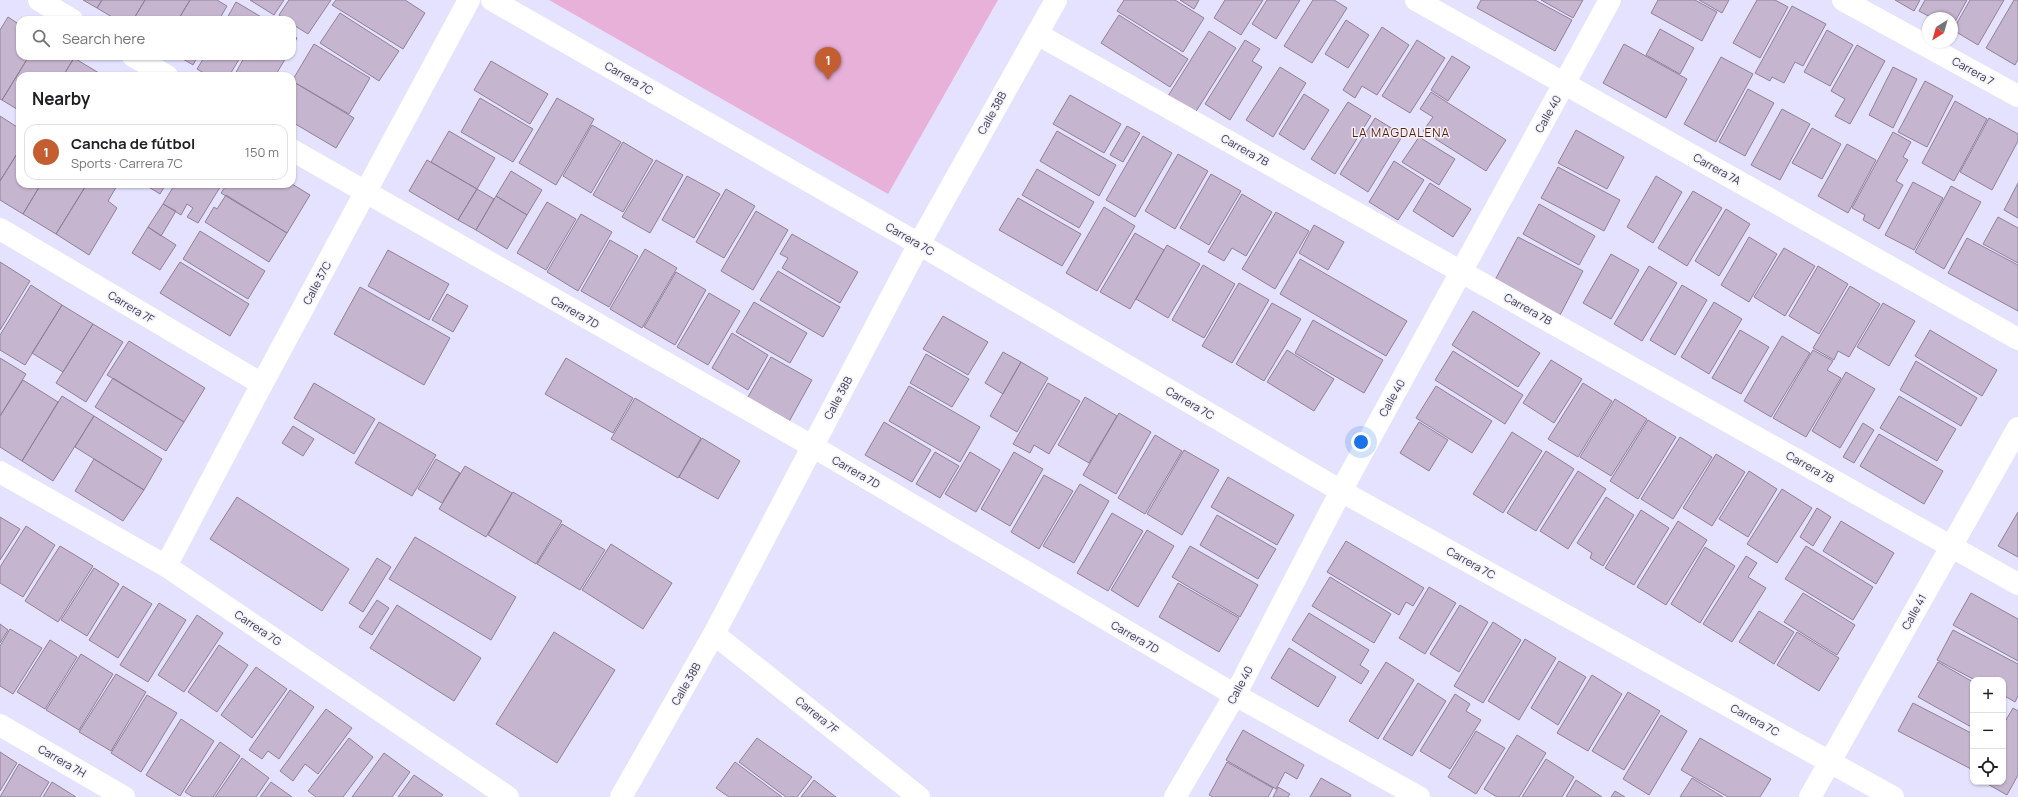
<!DOCTYPE html>
<meta charset="utf-8">
<style>
body{margin:0;font-family:Manrope,sans-serif;background:#f6f6f6;color:#202124}
.controls{position:absolute;right:12px;bottom:12px;display:grid;overflow:hidden;border-radius:8px;box-shadow:0 1px 3px #0004}
.controls button{width:36px;height:36px;display:grid;place-items:center;padding:0;border:0;border-bottom:1px solid #e0e0e0;background:#fff;color:#202124;font:20px sans-serif}
.compass{position:absolute;left:1922px;top:12px;width:36px;height:36px;border-radius:50%;background:#fff;box-shadow:0 1px 3px #0004;rotate:217deg}
.you{position:absolute;left:1361px;top:442px;width:14px;height:14px;margin:-10px;border:3px solid #fff;border-radius:50%;background:#1a73e8;box-shadow:0 0 0 6px #1a73e833}
.badge{display:grid;place-items:center;width:26px;height:26px;border-radius:50%;background:#c45d30;color:#fff;font-size:13px;font-weight:700}
.pin{position:absolute;translate:-50% -33px;filter:drop-shadow(0 1px 2px #0008)}
.pin::after{content:'';position:absolute;top:21px;width:14px;height:12px;background:inherit;clip-path:polygon(0 0,100% 0,50% 100%)}
.list{margin:0;padding:0;list-style:none}
h2{display:flex;justify-content:space-between;align-items:center;height:52px;margin:0;padding:0 16px;font-size:17px}
h2 small{font-size:13px;font-weight:400;color:#757577}
.list li{display:grid;grid-template-columns:26px 1fr auto;gap:12px;align-items:center;box-sizing:border-box;height:56px;margin:0 8px 8px;padding:0 8px;border:1px solid #e0e0e0;border-radius:12px}
.list b{display:block;font-size:15px;white-space:nowrap}
.list p{margin:0;font-size:13px;white-space:nowrap;color:#757577}
.list em{font-size:13px;font-style:normal;color:#757577}
.icon{flex:none;width:22px;height:22px;fill:none;stroke:currentColor;stroke-width:2;stroke-linecap:round;stroke-linejoin:round}
.map{position:relative;flex:none;width:2018px;height:797px;overflow:hidden}
.search{position:absolute;background:#fff;box-shadow:0 1px 3px #0004;left:16px;top:16px;width:280px;height:44px;display:flex;align-items:center;gap:10px;box-sizing:border-box;padding:0 14px;border-radius:12px;color:#757577;font-size:15px}
.panel{position:absolute;background:#fff;box-shadow:0 1px 3px #0004;left:16px;top:72px;width:280px;height:116px;border-radius:12px}
.map>svg:first-child{display:block}
.green{fill:#e7b1d9}
.building{fill:#c6b5cf;stroke:#908199}
.lines{fill:none;stroke-linecap:round;stroke-linejoin:round}
.street{stroke:#fff;stroke-width:22}
.secondary{stroke:#fff;stroke-width:22}
.labels{text-anchor:middle;stroke-width:3;stroke-linejoin:round;paint-order:stroke}
.street-label{font-size:11px;fill:#3a3944;stroke:#f3f1fd}
.neighbourhood-label{font-size:12px;letter-spacing:1px;fill:#5e1f00;stroke:#f3f1fd}
</style>
<div class="map">
<svg width="2018" height="797" viewBox="0 0 2018 797">
<rect width="100%" height="100%" fill="#e5e2ff"/>
<path class="green" d="M549,0H998L888,194Z"/>
<path class="building" d="M83,0H102L97,8Z
M102,0H145L133,20H117L97,8Z
M145,0H190L178,20H133Z
M190,0H217L227,6L219,20H178Z
M250,0H284L274,15Z
M289,0H331L308,34L292,24V20H286L279,15Z
M336,0H405L425,13L403,49L332,5Z
M1124,0H1175L1204,18L1183,52L1117,11Z
M1180,0H1199L1194,9Z
M1225,0H1263L1241,35L1214,18Z
M1267,0H1300L1276,39L1252,24Z
M1313,0H1334L1347,8L1312,63L1284,46Z
M1481,0H1535L1572,20L1555,51L1477,8Z
M1541,0H1583L1573,18Z
M1658,0H1695L1717,12L1702,41L1651,13Z
M1699,0H1729L1722,13Z
M1757,0H1775L1788,7L1760,58L1733,43Z
M1895,0H1920L1914,11Z
M1925,0H1967L1952,27V18H1932L1919,11Z
M1970,0H2004L1978,45L1953,30Z
M2014,0H2018V59L2015,65L1986,48Z
M236,2L263,18L262,20H226Z
M1792,6L1826,24L1803,66L1795,62L1784,83L1772,77L1770,81L1755,73Z
M340,13L399,51L379,81L320,43Z
M1119,15L1188,59L1170,87L1101,43Z
M8,17L20,25V56H29L2,100L0,99V30Z
M1346,20L1369,35L1348,68L1325,54Z
M1382,27L1409,45L1377,95L1362,86L1355,98L1343,90Z
M1660,29L1694,48L1680,74L1646,55Z
M1827,30L1853,45L1830,86L1804,72Z
M1209,31L1236,48L1195,113L1168,96Z
M292,35L297,38L292,47Z
M1245,40L1260,49L1252,61L1262,67L1230,120L1205,104Z
M1417,40L1445,58L1410,113L1382,96Z
M314,44L370,78L349,114L292,81Z
M1624,44L1687,79L1666,118L1603,83Z
M1857,45L1885,61L1850,124L1835,116L1845,99L1831,91Z
M29,56H71L74,58L63,76H20V111L2,100Z
M178,56H198L193,65Z
M205,56H241L229,76H209L197,69Z
M245,56H287L275,76H234Z
M1452,56L1470,67L1448,101L1431,90Z
M1721,57L1753,74L1716,142L1684,124Z
M74,58L104,76H63Z
M491,61L548,94L530,124L474,90Z
M1280,67L1306,83L1273,137L1246,120Z
M1893,67L1917,79L1893,128L1869,115Z
M292,81L354,118L336,148L292,122Z
M1925,81L1953,96L1927,147L1898,132Z
M1748,89L1774,103L1745,156L1719,142Z
M1431,92L1506,140L1486,171L1423,131L1433,117L1420,109Z
M1304,94L1329,110L1304,150L1279,134Z
M1070,95L1121,124L1104,153L1053,124Z
M480,98L533,129L513,162L461,132Z
M557,98L594,119L556,185L519,163Z
M1955,101L1987,119L1954,181L1922,163Z
M1348,102L1371,116L1335,174L1311,159Z
M1782,109L1810,124L1780,180L1751,165Z
M0,116L20,129V149L0,181Z
M1375,118L1403,135L1368,192L1340,174Z
M1989,118L2018,134V141L1992,190L1960,172Z
M592,125L621,142L591,193L563,176Z
M1127,126L1140,133L1123,162L1110,155Z
M1812,128L1841,144L1822,179L1792,163Z
M1576,130L1624,157L1607,189L1558,163Z
M449,131L495,158L477,189L431,162Z
M1057,131L1116,165L1099,196L1040,161Z
M1893,132L1911,142L1903,157L1908,160L1896,181L1903,185L1879,229L1863,220L1865,215L1852,208Z
M1143,136L1172,153L1135,217L1106,200Z
M1419,137L1455,159L1439,185L1402,162Z
M623,142L653,160L623,212L593,195Z
M1847,144L1876,160L1848,213L1818,196Z
M20,149V184H41L23,214L0,200V181Z
M1178,154L1208,171L1175,229L1145,211Z
M427,160L477,189L458,220L409,191Z
M656,160L683,175L650,233L622,217Z
M1394,161L1424,180L1398,220L1369,202Z
M1558,167L1620,200L1604,231L1541,198Z
M1037,169L1094,202L1079,228L1022,195Z
M511,171L542,190L527,215L496,196Z
M1211,174L1241,191L1209,245L1180,228Z
M687,176L720,194L694,238L662,220Z
M1656,176L1682,192L1653,243L1627,227Z
M1913,182L1943,198L1914,250L1885,235Z
M1430,183L1471,209L1453,237L1413,211Z
M2018,183V218L2004,210Z
M41,184H79L85,187L56,234L23,214Z
M87,184H118L108,201L117,208L89,255L56,234Z
M144,184H166L160,194Z
M175,184H222L198,223L187,217L193,208L187,204L181,215L163,204Z
M227,184H292L310,195L287,233L221,193Z
M1951,186L1981,202L1944,269L1915,252Z
M477,189L494,199L476,230L458,220Z
M726,189L755,206L724,258L696,242Z
M1693,191L1722,208L1687,266L1658,248Z
M1242,194L1272,212L1246,256L1232,248L1224,261L1208,252Z
M226,195L287,233L269,262L205,222L214,207L217,209Z
M496,196L527,215L507,249L476,230Z
M1018,198L1081,234L1062,266L999,230Z
M547,202L576,219L546,270L517,253Z
M163,204L176,211L161,236L148,227Z
M1539,204L1595,236L1579,265L1523,234Z
M1104,207L1135,226L1097,291L1066,273Z
M1726,209L1750,224L1719,276L1695,261Z
M756,211L788,230L753,290L721,271Z
M1276,212L1309,231L1275,289L1242,269Z
M581,214L612,232L578,291L547,272Z
M1998,217L2018,228V263L1983,244Z
M1314,225L1344,242L1328,270L1299,253Z
M148,227L176,245L160,270L132,253Z
M200,231L265,271L248,299L183,259Z
M1135,233L1164,250L1130,309L1100,292Z
M792,234L858,272L840,303L782,268L788,258L780,254Z
M1518,237L1583,271L1560,315L1495,280Z
M1749,237L1777,254L1749,302L1721,285Z
M1967,238L2018,265V311L1948,273Z
M610,240L638,256L609,307L581,291Z
M1167,245L1200,264L1168,318L1136,299Z
M1784,248L1815,266L1785,316L1754,297Z
M645,249L677,268L642,328L610,309Z
M388,250L449,284L429,320L368,286Z
M1611,254L1639,270L1611,319L1583,303Z
M1300,259L1407,321L1386,356L1280,294Z
M0,262L30,281L0,330Z
M180,262L249,304L230,336L160,293Z
M1203,265L1235,284L1204,338L1172,320Z
M1649,266L1677,283L1642,341L1614,324Z
M1818,266L1848,284L1819,334L1789,316Z
M778,271L840,307L823,337L760,300Z
M676,272L706,290L675,345L644,327Z
M1239,283L1269,300L1232,363L1202,346Z
M31,285L62,305L25,365L0,350V335Z
M1682,285L1707,300L1675,355L1650,340Z
M1850,286L1880,304L1849,357L1838,351L1834,360L1813,348Z
M360,287L450,338L424,385L334,334Z
M709,293L740,311L708,365L677,347Z
M447,294L468,306L453,332L432,320Z
M754,302L807,333L790,363L736,332Z
M1714,302L1742,319L1709,374L1681,357Z
M1272,303L1301,319L1264,381L1236,364Z
M1883,303L1915,321L1889,366L1857,347Z
M62,305L93,324L63,372L32,353Z
M1473,311L1540,353L1518,387L1452,345Z
M943,316L988,342L968,375L923,349Z
M1313,320L1383,360L1364,393L1295,353Z
M93,324L123,342L86,402L56,383Z
M1740,330L1769,347L1741,394L1712,378Z
M1930,330L1997,370L1982,396L1915,356Z
M732,333L768,355L748,390L712,368Z
M1782,336L1810,353L1771,417L1744,401Z
M129,341L205,388L184,422L107,375Z
M1287,350L1334,379L1314,411L1267,382Z
M1813,350L1833,361L1827,370L1841,378L1806,437L1773,418Z
M1453,351L1523,395L1505,424L1435,380Z
M1003,352L1021,362L1003,394L985,383Z
M926,354L969,379L952,407L910,383Z
M771,357L812,380L786,427L745,402Z
M0,358L26,374L0,416Z
M566,358L633,398L613,433L545,394Z
M1551,360L1582,379L1554,423L1523,403Z
M1916,361L1977,398L1961,426L1900,390Z
M1021,362L1048,378L1017,432L990,416Z
M1846,372L1875,389L1840,448L1812,431Z
M113,378L184,422L166,451L95,407Z
M23,380L58,402L22,461L0,447V416Z
M314,383L375,419L354,454L294,418Z
M1048,383L1080,401L1049,454L1034,445L1030,453L1013,444Z
M1583,383L1612,401L1578,457L1548,439Z
M909,386L980,427L960,462L889,421Z
M1436,386L1492,421L1472,453L1416,418Z
M62,396L94,416L53,481L22,461Z
M1899,396L1956,429L1937,461L1880,428Z
M1085,397L1117,416L1089,463L1058,445Z
M635,398L701,438L678,478L611,439Z
M1615,399L1647,419L1611,476L1580,457Z
M1119,413L1151,432L1116,494L1083,475Z
M94,416L162,459L144,490L75,447Z
M1648,420L1676,437L1638,499L1610,481Z
M379,422L436,455L412,496L355,463Z
M884,422L931,450L912,482L865,455Z
M1419,422L1448,440L1429,471L1400,453Z
M1863,423L1874,430L1854,463L1843,457Z
M293,426L314,439L303,456L282,443Z
M1512,432L1542,451L1503,513L1473,494Z
M1879,434L1943,471L1924,504L1860,466Z
M1155,435L1182,451L1145,514L1118,498Z
M1680,437L1712,457L1673,519L1641,499Z
M702,438L740,461L718,499L679,477Z
M1184,450L1219,470L1182,535L1147,514Z
M1546,451L1574,469L1536,531L1507,513Z
M935,452L959,466L940,498L916,484Z
M970,452L1000,470L976,512L945,494Z
M1014,452L1043,469L1010,526L981,509Z
M1716,454L1745,472L1712,526L1683,508Z
M94,459L144,490L123,521L75,491Z
M436,459L460,473L442,503L418,489Z
M465,466L512,493L486,537L439,509Z
M1578,471L1606,489L1568,549L1540,531Z
M1749,471L1777,489L1748,537L1719,519Z
M1044,475L1073,491L1039,549L1011,532Z
M1228,477L1294,515L1277,545L1211,507Z
M1080,484L1109,501L1074,563L1043,546Z
M1782,489L1812,508L1777,563L1747,544Z
M513,492L562,521L536,564L488,535Z
M237,497L349,569L322,611L210,539Z
M1606,497L1634,515L1603,566L1590,558L1592,553L1577,543Z
M1817,508L1831,517L1813,546L1800,537Z
M1641,510L1669,528L1634,585L1605,568Z
M2018,512V557L1998,546Z
M1112,513L1143,531L1108,591L1077,573Z
M1217,515L1276,549L1258,579L1200,545Z
M0,517L20,529L0,560Z
M1678,521L1707,540L1666,605L1637,587Z
M1841,521L1894,553L1876,584L1823,551Z
M562,524L605,550L580,590L537,564Z
M26,526L55,545L23,597L0,583V567Z
M1147,530L1174,546L1138,607L1111,590Z
M415,537L516,597L491,640L389,579Z
M1346,541L1424,588L1413,606L1406,602L1399,615L1327,572Z
M611,544L672,583L643,629L582,590Z
M60,546L93,566L58,622L25,601Z
M1190,546L1258,585L1240,617L1172,577Z
M1806,546L1873,587L1853,620L1785,579Z
M1705,547L1735,566L1700,623L1671,604Z
M1746,556L1757,563L1748,577L1766,588L1732,642L1703,624Z
M377,558L391,567L363,612L349,603Z
M94,568L119,584L87,636L61,620Z
M1330,577L1391,614L1374,643L1312,606Z
M1178,583L1239,618L1219,652L1159,617Z
M123,586L152,604L118,658L89,640Z
M1429,587L1456,603L1425,654L1399,638Z
M1803,593L1855,625L1837,655L1784,622Z
M1971,593L2018,619V661L1953,625Z
M377,600L389,608L372,635L359,627Z
M159,603L186,620L148,682L120,665Z
M397,605L481,658L454,701L370,648Z
M1460,605L1488,622L1459,672L1430,654Z
M1759,611L1794,632L1774,664L1739,642Z
M1309,613L1369,650L1360,665L1369,671L1361,684L1292,640Z
M197,615L223,633L184,692L158,675Z
M1493,622L1521,640L1483,703L1454,686Z
M0,624L8,630L0,643Z
M10,629L42,648L13,694L0,686V646Z
M1953,630L2018,664V696L2015,702L2003,695V680H1975L1937,660Z
M554,632L615,670L557,763L496,724Z
M1797,632L1839,658L1819,691L1777,665Z
M1525,639L1556,658L1519,720L1488,701Z
M50,640L77,657L45,709L17,692Z
M219,645L248,665L217,712L188,692Z
M1289,648L1336,677L1318,707L1271,678Z
M81,654L113,674L79,730L46,710Z
M1559,661L1586,677L1558,725L1531,708Z
M1386,662L1414,680L1378,739L1349,721Z
M1938,662L1973,682V728L1918,697Z
M256,667L287,689L252,738L221,715Z
M116,674L146,692L111,751L79,732Z
M1592,675L1622,694L1588,751L1557,733Z
M1418,683L1446,701L1412,756L1383,739Z
M290,690L314,707L279,759L268,751L262,759L249,750Z
M1628,692L1660,711L1624,770L1592,751Z
M1455,694L1470,704L1466,711L1481,720L1450,769L1420,751Z
M147,695L177,713L141,772L111,753Z
M1913,703L1973,734V770L1898,731Z
M2013,708L2018,711V775L2007,795L1984,782H2003V725Z
M326,709L352,728L318,774L305,764L293,781L280,771Z
M1661,715L1687,731L1649,795L1623,779Z
M181,719L214,741L180,796L146,775Z
M1243,730L1304,765L1297,779L1285,772L1276,789L1226,760Z
M1476,731L1505,748L1476,794L1448,777Z
M1517,735L1546,753L1519,797H1497L1484,789Z
M349,738L373,757L343,797H316L308,791Z
M757,738L812,777L797,797H786L739,762Z
M1700,738L1771,779L1760,797H1728L1681,770Z
M220,742L240,756L213,797H193L185,792Z
M0,752L17,763L0,791Z
M384,753L410,772L392,797H352Z
M242,758L269,778L256,797H215Z
M1546,759L1574,777L1562,797H1522Z
M735,762L782,797H729L716,788Z
M1227,762L1273,788L1268,797H1213L1209,795Z
M19,764L49,782L40,797H0Z
M414,775L443,795L441,797H398Z
M1321,778L1351,795L1350,797H1310Z
M1692,778L1723,797H1680Z
M814,780L836,797H801Z
M1576,780L1602,797H1566Z
M52,782L76,797H43Z
M271,782L292,797H260Z
M1278,787L1290,794L1288,797H1273Z
M1615,791L1625,797H1611Z"/>
<g class="lines">
<path class="street" d="M39,0L72,20
M492,0L919,244L1341,491L1893,797
M1416,0L2018,339
M1843,0L2018,96
M1037,34L2018,584
M133,56L167,76
M292,150L812,446L1235,695L1419,797
M0,229L262,384
M0,472L166,566L508,797
M166,566L262,384L469,0
M714,634L919,797
M0,725L124,797
M1175,797L1235,695L1341,491L1610,0
M1810,797L2018,428"/>
<path class="secondary" d="M621,797L714,634L919,244L1056,0"/>
</g>
<g class="labels">
<g class="street-label">
<text transform="translate(1973 71) rotate(29)" y="4">Carrera 7</text>
<text transform="translate(629 78) rotate(30)" y="4">Carrera 7C</text>
<text transform="translate(992 113) rotate(-61)" y="4">Calle 38B</text>
<text transform="translate(1548 114) rotate(-61)" y="4">Calle 40</text>
<text transform="translate(1245 150) rotate(29)" y="4">Carrera 7B</text>
<text transform="translate(1717 169) rotate(29)" y="4">Carrera 7A</text>
<text transform="translate(910 239) rotate(30)" y="4">Carrera 7C</text>
<text transform="translate(317 283) rotate(-62)" y="4">Calle 37C</text>
<text transform="translate(131 307) rotate(31)" y="4">Carrera 7F</text>
<text transform="translate(1528 309) rotate(29)" y="4">Carrera 7B</text>
<text transform="translate(575 312) rotate(30)" y="4">Carrera 7D</text>
<text transform="translate(838 398) rotate(-62)" y="4">Calle 38B</text>
<text transform="translate(1392 398) rotate(-61)" y="4">Calle 40</text>
<text transform="translate(1190 403) rotate(30)" y="4">Carrera 7C</text>
<text transform="translate(1810 467) rotate(29)" y="4">Carrera 7B</text>
<text transform="translate(856 472) rotate(30)" y="4">Carrera 7D</text>
<text transform="translate(1471 563) rotate(29)" y="4">Carrera 7C</text>
<text transform="translate(1914 612) rotate(-61)" y="4">Calle 41</text>
<text transform="translate(258 628) rotate(34)" y="4">Carrera 7G</text>
<text transform="translate(1135 637) rotate(30)" y="4">Carrera 7D</text>
<text transform="translate(686 684) rotate(-60)" y="4">Calle 38B</text>
<text transform="translate(1240 685) rotate(-62)" y="4">Calle 40</text>
<text transform="translate(817 715) rotate(39)" y="4">Carrera 7F</text>
<text transform="translate(1755 720) rotate(29)" y="4">Carrera 7C</text>
<text transform="translate(62 761) rotate(30)" y="4">Carrera 7H</text>
</g>
<g class="neighbourhood-label">
<text x="1401" y="137">LA MAGDALENA</text>
</g>
</g>
</svg>
<div class="controls">
<button>+</button>
<button>−</button>
<button><svg class="icon" aria-label="locate" viewBox="0 0 24 24"><circle cx="12" cy="12" r="6"/><path d="M12 2v4M12 18v4M2 12h4M18 12h4"/></svg></button>
</div>
<svg class="compass" viewBox="-18 -18 36 36"><path d="M0-13l5 13h-10z" fill="#e53935"/><path d="M0 13l5-13h-10z" fill="#757577"/></svg>
<div class="you"></div>
<div class="pin badge" style="left:828px;top:80px">1</div>
<div class="search"><svg class="icon" aria-label="search" viewBox="0 0 24 24"><circle cx="10" cy="10" r="6"/><path d="M15 15l6 6"/></svg>Search here</div>
<section class="panel">
<h2>Nearby<small></small></h2>
<ul class="list">
<li><span class="badge">1</span><div><b>Cancha de fútbol</b><p>Sports · Carrera 7C</p></div><em>150 m</em></li>
</ul>
</section>
</div>
